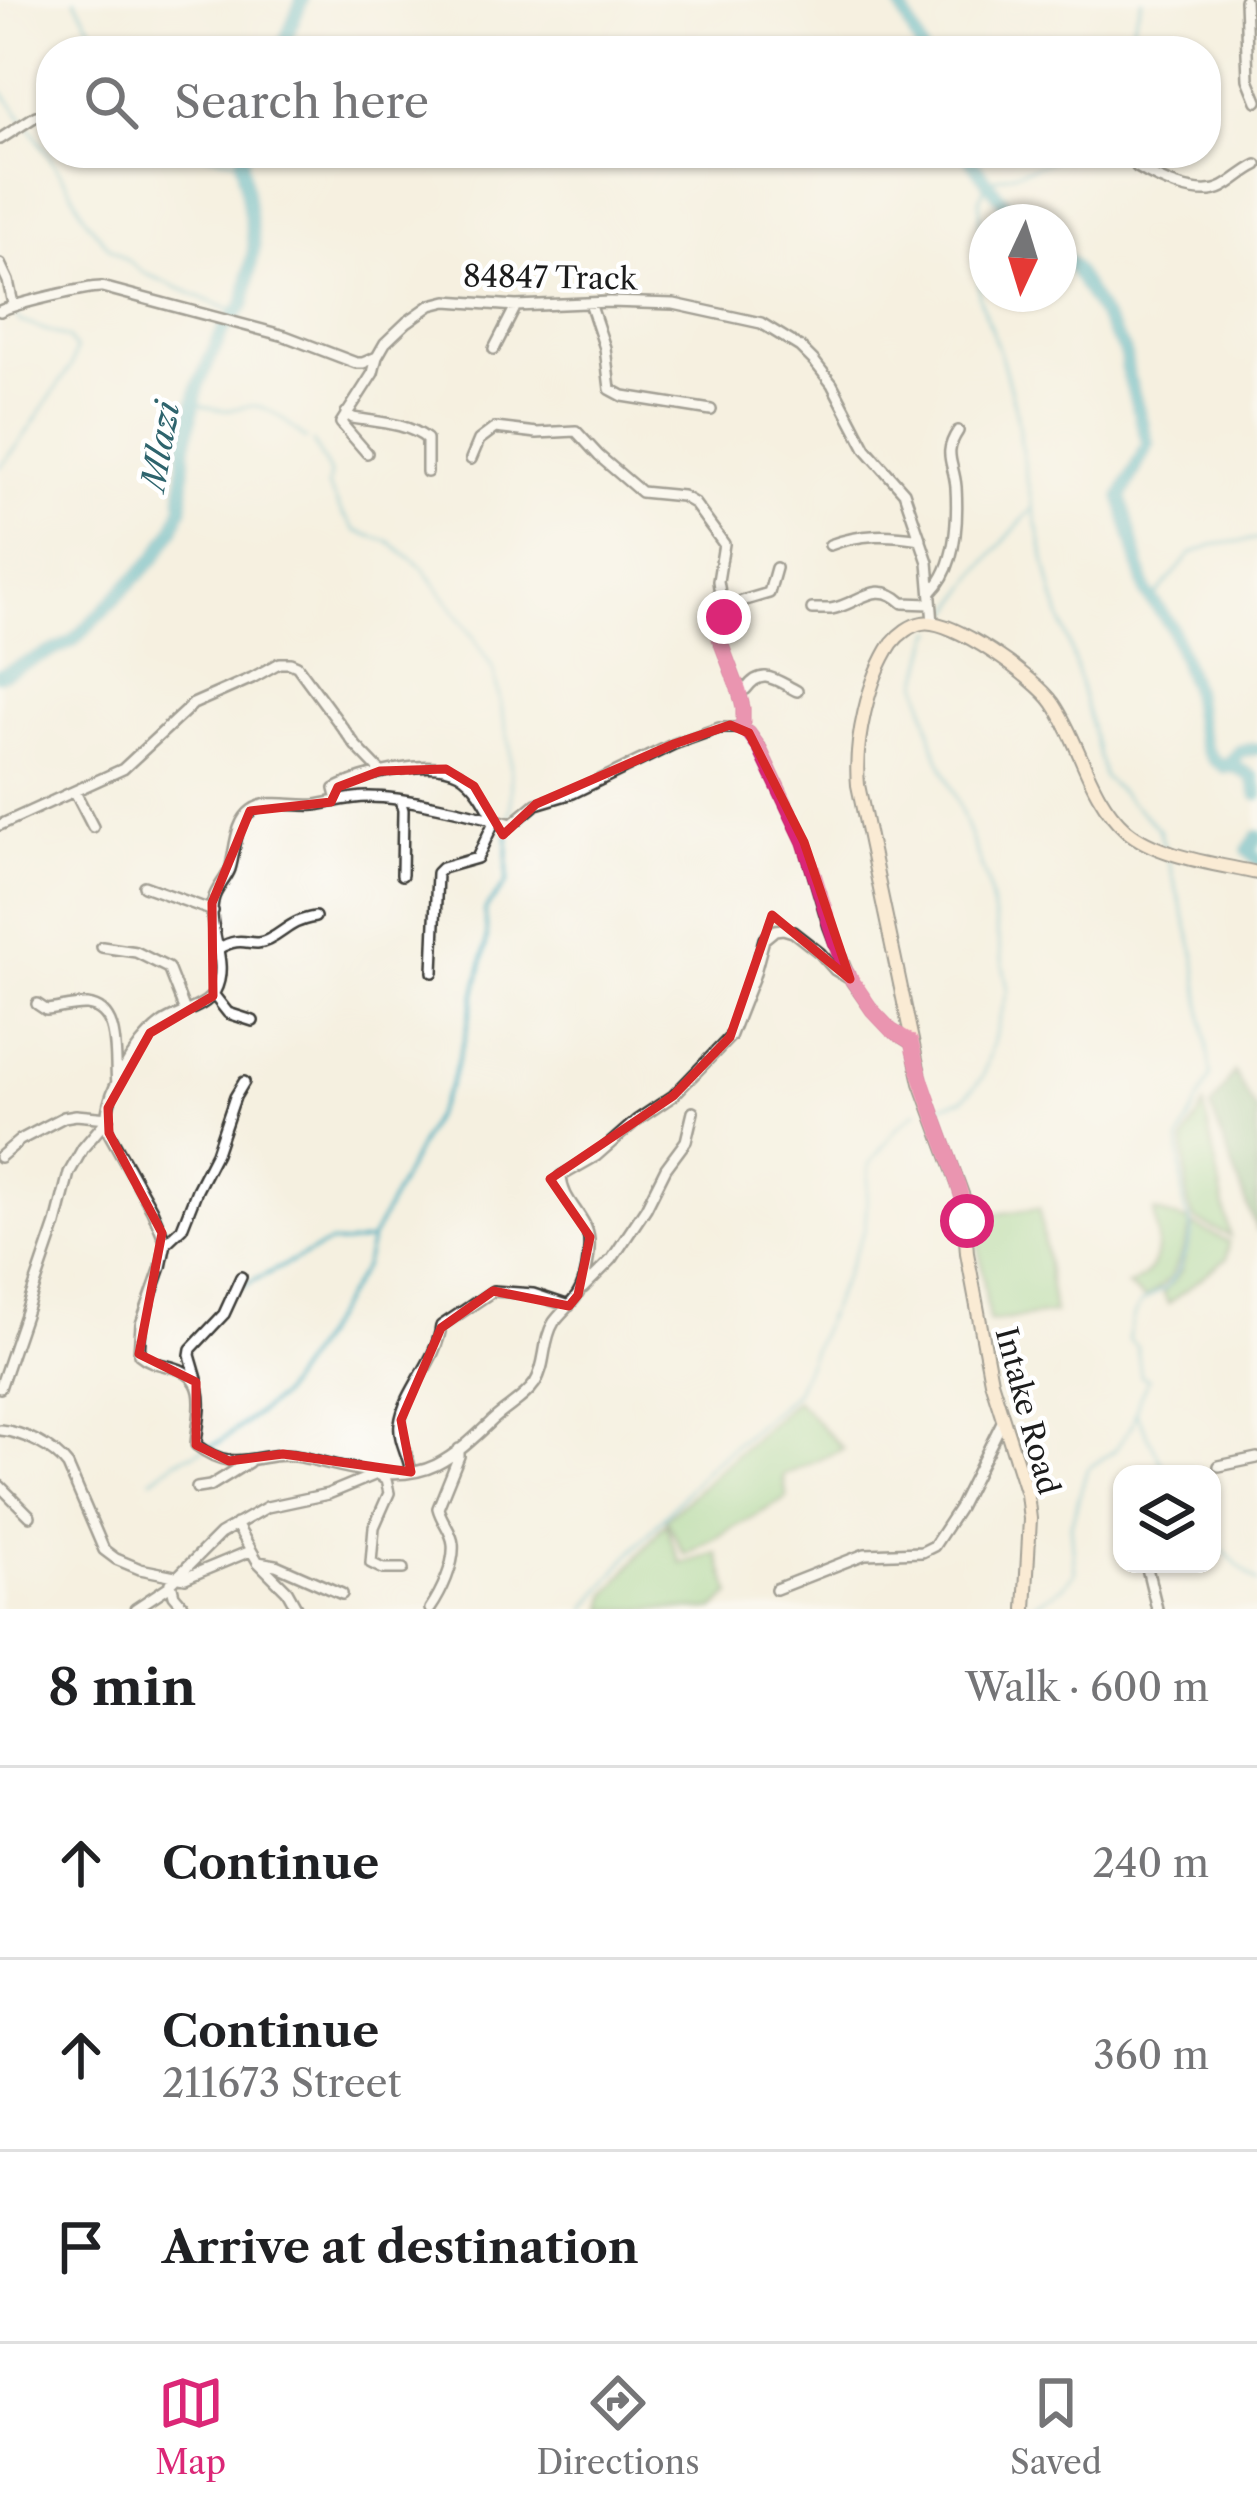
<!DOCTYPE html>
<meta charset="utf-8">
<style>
body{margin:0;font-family:"Libre Caslon Text",serif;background:#f2f2f2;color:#202124}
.controls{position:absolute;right:36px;bottom:36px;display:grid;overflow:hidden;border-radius:24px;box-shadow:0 3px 9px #0004}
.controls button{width:108px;height:108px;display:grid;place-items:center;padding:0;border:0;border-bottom:3px solid #e0e0e0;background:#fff;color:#202124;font:60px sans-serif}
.compass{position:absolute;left:969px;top:204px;width:108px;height:108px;border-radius:50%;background:#fff;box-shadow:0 3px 9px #0004;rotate:184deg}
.stop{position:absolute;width:36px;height:36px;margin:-27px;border:9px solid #db2777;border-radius:50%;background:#fff}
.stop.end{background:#db2777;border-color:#fff;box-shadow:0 3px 12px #0008}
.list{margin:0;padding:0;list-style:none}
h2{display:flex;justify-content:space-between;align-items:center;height:156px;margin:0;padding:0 48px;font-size:51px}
h2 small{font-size:39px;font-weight:400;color:#757577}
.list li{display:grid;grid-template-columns:78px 1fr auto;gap:36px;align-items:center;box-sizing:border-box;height:192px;padding:0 48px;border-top:3px solid #e0e0e0}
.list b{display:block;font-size:45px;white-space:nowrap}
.list p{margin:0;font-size:39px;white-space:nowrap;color:#757577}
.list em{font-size:39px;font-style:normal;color:#757577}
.icon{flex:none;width:66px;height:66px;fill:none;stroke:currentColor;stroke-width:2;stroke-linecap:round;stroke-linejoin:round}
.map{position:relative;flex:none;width:1257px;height:1609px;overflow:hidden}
.search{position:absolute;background:#fff;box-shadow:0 3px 9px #0004;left:36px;right:36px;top:36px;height:132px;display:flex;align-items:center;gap:30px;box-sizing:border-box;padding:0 42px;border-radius:48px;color:#757577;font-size:45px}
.sheet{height:732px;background:#fff}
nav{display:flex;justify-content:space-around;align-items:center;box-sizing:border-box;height:168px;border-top:3px solid #e0e0e0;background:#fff;font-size:33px;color:#757577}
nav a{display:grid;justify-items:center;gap:6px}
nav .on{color:#db2777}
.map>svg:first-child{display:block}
.green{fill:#91d188;stroke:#567652;stroke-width:3}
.forest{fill:#74b374;stroke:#486848;stroke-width:3}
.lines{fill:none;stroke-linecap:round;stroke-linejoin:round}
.stream{stroke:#40acbe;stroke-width:3}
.river{stroke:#40acbe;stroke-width:14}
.street-casing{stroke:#3d3c39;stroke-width:14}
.secondary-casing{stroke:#3d3c39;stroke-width:16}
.street{stroke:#fff;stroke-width:9}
.secondary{stroke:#ffe4c6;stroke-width:12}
.route{stroke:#db2777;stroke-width:15}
.marked{fill:none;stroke:#d62828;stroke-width:9;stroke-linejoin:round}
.labels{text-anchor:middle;stroke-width:9;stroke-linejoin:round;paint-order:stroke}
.street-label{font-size:30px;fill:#1c1c1c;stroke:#fff}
.water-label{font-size:33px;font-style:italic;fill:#2e646d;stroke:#fff}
</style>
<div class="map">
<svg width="1257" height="1609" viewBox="0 0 1257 1609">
<rect width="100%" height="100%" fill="#fff"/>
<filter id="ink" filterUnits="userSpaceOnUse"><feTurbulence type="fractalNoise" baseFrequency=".00833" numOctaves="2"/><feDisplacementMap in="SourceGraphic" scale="24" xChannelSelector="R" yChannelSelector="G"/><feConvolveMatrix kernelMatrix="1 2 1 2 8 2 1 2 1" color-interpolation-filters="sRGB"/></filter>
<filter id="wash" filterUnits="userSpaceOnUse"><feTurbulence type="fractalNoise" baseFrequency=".004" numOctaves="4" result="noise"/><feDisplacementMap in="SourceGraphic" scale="48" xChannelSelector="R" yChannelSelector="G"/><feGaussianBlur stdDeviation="2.7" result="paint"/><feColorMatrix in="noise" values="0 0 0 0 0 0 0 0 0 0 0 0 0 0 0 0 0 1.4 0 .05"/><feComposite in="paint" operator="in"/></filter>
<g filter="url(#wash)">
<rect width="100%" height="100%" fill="#f5f0e0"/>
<path class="green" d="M1204,1106L1230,1236L1194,1219L1188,1204L1184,1141Z
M1039,1208L1054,1313L989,1322L975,1217Z
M1154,1211L1190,1222C1190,1235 1186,1240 1182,1252C1174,1275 1165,1286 1145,1299L1128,1286C1164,1270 1158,1245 1154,1211Z
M1194,1225L1229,1242L1227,1258L1168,1304L1163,1293L1181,1271Z
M796,1400L843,1449L783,1476L787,1498L685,1555L666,1519Z
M665,1523L681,1564L717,1553L731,1594L714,1609H604L607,1595Z"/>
<path class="forest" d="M1234,1072L1257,1112V1232L1211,1108Z"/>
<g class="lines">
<path class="stream" d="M75,0L105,51
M1124,51L1142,0
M0,88L24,120
M29,126L69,187L88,222L109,247L144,273L235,312
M199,153L242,161
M1062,153L1044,164L986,181L980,199L979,297L1002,359L1016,411L1026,476L1053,594L1075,664L1104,777L1159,829L1164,847
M194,403C204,405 215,410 225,410C235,410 244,405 255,406C276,409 290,427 306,439
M313,442L330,473L328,486L340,510L356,531L390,542L423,568L472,635L493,669L510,748L511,806L508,820
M0,467L19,444L71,366L76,349L68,338L20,321L15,311
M1152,600L1191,554L1212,545L1257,539
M946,620L981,568L1032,509
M935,631L932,634L919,684L934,747L957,800L987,881L1008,990L983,1077L963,1099L940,1106
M241,1287L329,1243L345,1244L371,1240
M1136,1412L1167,1474
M152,1479L176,1461L220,1442L279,1397L317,1342L364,1267L371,1240L450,1085L464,1041L484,955L487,938L485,910L507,882L508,829
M1212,1540L1257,1583
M1032,1606L1062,1587L1075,1573L1071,1525L1087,1469L1115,1450L1132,1425L1140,1396L1149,1379L1141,1376L1137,1347L1128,1339L1134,1315L1141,1303L1166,1288L1179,1269L1192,1232L1191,1222L1184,1208L1179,1141L1211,1075L1194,950L1167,856
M586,1609L628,1556L709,1467L795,1393L865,1228L869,1165L896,1129L917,1111"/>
<path class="river" d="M898,0L922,51
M281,51L302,0
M969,153L972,162L1019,222
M1059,254L1071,264L1125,352L1128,375L1148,444L1121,497L1146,592L1171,626L1193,688L1199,727L1206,749L1213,759L1225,767H1236L1252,777L1257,794
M0,675L72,642L155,558L173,530L182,508L185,447L198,385L223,330L244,304L254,247L242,161L244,153
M1225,767L1240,751L1255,749
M1257,837L1248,850L1257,860"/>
</g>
</g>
<g filter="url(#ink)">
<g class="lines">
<defs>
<path id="street" d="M1245,0L1248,79L1257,101
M0,139L36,116
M1137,167C1157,179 1199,200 1223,187C1235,181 1244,171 1257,165
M0,264L8,281L13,304
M590,303L605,348L610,389L623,396L711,410
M0,311C11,305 89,286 102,287L285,336L356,363H363L377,357L385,343L407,322L431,305L447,301L516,306L609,302L674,304L761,323L800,347L814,361L832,384L866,449L904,492L928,562L933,623
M494,349L516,306
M346,413L353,418C377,422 408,423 427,439V472
M367,453L341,423L373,373L377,357
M471,459L479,440L495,428L537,433L576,431L599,456L641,492L682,496L694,503L724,544L718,581L724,617L719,638L739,691L743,708V723L738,728
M830,545C861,533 889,534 921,539
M932,591C956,567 958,520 956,487C954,462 942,455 958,431
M812,609C814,609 829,609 831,609C859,604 876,578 903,603L930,604
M722,628L742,601L769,593L776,568
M737,685L746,689C762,666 777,681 797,691
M738,728H719L674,744L573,793L536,804L512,824C473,814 408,797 369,797C350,797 333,802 315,805C294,807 270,798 252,810C234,823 236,850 230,869C226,880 215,889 213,901C207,930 230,963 215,991C205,1009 177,1012 161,1024C136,1042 97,1103 109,1133L152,1210L166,1243L161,1267L141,1324L139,1354C151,1364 161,1364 175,1368C213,1379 197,1418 196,1445C239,1478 258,1448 301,1457C343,1466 395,1485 436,1465C458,1454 476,1436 494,1419C507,1407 525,1398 535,1383C547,1364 542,1341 554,1322C561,1312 572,1304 578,1294C586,1281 590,1255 589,1240C587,1215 562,1203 561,1176L596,1156L637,1120L673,1096L730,1037L754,976L764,939L775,930L783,929L793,932L820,953L835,970L850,979L872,1010L891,1030L911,1043
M738,728L749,733L759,747L804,842L829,927L849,977
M75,792L93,827
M338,800L335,789C362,774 431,757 459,773C476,783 486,803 495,820L477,858L442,868L437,873L433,972
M400,800L403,810L402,875
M0,825L123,769L193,704L252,678L279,663H290L297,666L356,746L380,771
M144,886L213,911
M102,947L136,952L168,968L185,1011
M218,949C244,933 250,949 268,940C288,930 288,922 315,917
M213,994L228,1013L253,1021
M37,1004L46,1010C59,1009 74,1004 87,1005C122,1009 114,1058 117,1084
M0,1157L20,1140L64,1117L76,1115L108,1118
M166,1243L182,1228L197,1190L216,1153L235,1097L244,1082
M583,1288L612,1259L646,1208L666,1168L686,1141L693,1112
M197,1379L190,1355L191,1349L224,1314L241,1277
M0,1388L56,1224L69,1173L83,1148L105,1122
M0,1430C23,1432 54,1447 68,1466L104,1550L116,1559L140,1569L185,1578L250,1551
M1219,1466L1257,1458
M411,1472C409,1456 398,1440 400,1424C405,1388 437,1362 441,1326L493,1291L533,1294L569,1306
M379,1475L386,1480L389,1493L374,1527L371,1563L383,1569H403
M0,1486L30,1516
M197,1488L210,1486L249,1462
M236,1524L258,1562L287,1591L297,1609
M258,1562L276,1565L342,1594
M1146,1564L1157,1609
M776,1589L865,1554L922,1552L934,1546L959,1508L1002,1422
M135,1609L171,1585
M186,1609L174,1595L171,1583L220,1534L267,1507L328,1494L379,1473
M430,1609C441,1593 455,1564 453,1544C452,1531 441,1521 438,1508L459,1456V1449"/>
<path id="secondary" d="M1025,1609L1030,1519L1027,1494L991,1381L967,1253L963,1197L921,1083L858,785C854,743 868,679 892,643C899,634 911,625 922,623C951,617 1037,679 1053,703C1081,744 1088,796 1126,830C1157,857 1218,864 1257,873"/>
</defs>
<use href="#street" class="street-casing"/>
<use href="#secondary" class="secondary-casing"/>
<use href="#street" class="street"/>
<use href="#secondary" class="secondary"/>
</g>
</g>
<g class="lines" filter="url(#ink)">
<path class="route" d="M724,617L719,638L739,691L743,708V723L738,728L749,733L759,747L804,842L843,967L872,1010L891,1030L911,1042C925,1104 955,1159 967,1221"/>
</g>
<path d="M0 0H1257V1609H0ZM730,725L749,733L804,842L850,979L772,915L730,1037L673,1096L550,1179L590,1237L578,1295L569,1306L493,1291L441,1328L401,1420L411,1472L283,1454L229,1461L196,1445V1382L139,1354L162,1233L109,1133L108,1108L150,1033L213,996L212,903L250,811L331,802L338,787L380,771L446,769L474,786L503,835L536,804L674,744Z" fill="#f5f0e0" fill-opacity=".55" fill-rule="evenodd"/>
<path class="marked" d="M730,725L749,733L804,842L850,979L772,915L730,1037L673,1096L550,1179L590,1237L578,1295L569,1306L493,1291L441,1328L401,1420L411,1472L283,1454L229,1461L196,1445V1382L139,1354L162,1233L109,1133L108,1108L150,1033L213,996L212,903L250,811L331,802L338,787L380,771L446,769L474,786L503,835L536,804L674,744Z"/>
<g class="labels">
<g class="street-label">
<text transform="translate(550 278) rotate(1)" y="10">84847 Track</text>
<text transform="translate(1027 1411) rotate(75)" y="10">Intake Road</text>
</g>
<g class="water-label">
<text transform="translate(160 446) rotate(-80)" y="12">Mlazi</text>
</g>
</g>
</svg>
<div class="controls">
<button><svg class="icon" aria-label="layers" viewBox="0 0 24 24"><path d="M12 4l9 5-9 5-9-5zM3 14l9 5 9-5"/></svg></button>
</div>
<svg class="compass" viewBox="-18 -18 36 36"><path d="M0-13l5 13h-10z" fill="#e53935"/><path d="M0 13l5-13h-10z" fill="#757577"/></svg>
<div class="stop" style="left:967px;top:1221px"></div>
<div class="stop end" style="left:724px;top:617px"></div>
<div class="search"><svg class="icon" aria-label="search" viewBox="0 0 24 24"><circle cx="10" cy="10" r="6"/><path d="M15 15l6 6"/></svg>Search here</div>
</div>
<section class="sheet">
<h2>8 min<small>Walk · 600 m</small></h2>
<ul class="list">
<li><svg class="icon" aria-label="ahead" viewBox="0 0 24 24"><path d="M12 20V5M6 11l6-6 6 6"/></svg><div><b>Continue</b></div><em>240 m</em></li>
<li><svg class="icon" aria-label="ahead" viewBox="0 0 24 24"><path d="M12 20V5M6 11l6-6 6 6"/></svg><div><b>Continue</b><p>211673 Street</p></div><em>360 m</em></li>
<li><svg class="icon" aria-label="arrive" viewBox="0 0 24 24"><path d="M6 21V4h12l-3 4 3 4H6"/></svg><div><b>Arrive at destination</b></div></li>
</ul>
</section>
<nav>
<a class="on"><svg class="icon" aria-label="map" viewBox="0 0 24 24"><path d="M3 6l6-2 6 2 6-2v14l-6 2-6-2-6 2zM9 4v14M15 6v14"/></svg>Map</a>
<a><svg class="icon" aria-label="directions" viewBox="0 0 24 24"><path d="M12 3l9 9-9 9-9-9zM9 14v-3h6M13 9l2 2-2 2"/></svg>Directions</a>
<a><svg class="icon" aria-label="saved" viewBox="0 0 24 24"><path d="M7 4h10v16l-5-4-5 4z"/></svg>Saved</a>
</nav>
